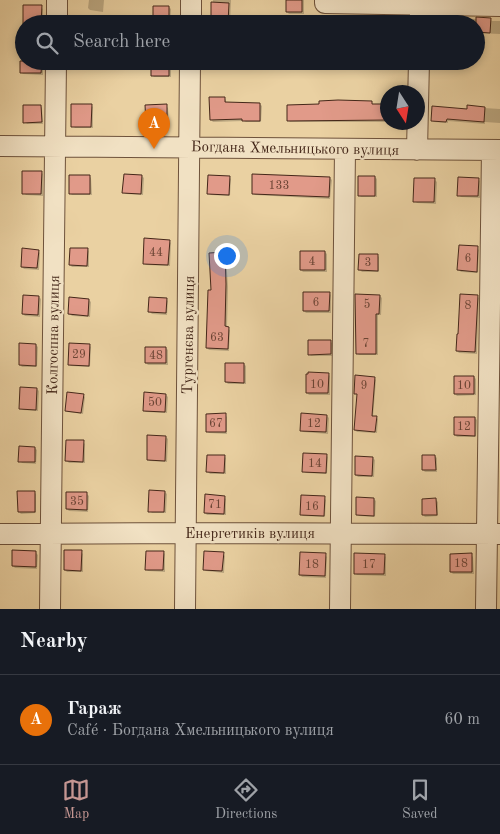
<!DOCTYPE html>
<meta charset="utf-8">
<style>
body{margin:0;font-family:"Old Standard TT",serif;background:#242831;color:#f1f3f6}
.compass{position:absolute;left:380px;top:85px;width:45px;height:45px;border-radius:50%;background:#171b24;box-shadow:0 2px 8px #0003;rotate:168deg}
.you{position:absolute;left:226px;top:255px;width:18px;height:18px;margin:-12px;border:4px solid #fff;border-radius:50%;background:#1a73e8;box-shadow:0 0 0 8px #1a73e833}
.badge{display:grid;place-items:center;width:32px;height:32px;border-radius:50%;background:#c59692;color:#fff;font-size:16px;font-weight:700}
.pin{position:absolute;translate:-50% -41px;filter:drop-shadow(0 1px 2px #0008)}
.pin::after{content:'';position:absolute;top:26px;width:18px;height:15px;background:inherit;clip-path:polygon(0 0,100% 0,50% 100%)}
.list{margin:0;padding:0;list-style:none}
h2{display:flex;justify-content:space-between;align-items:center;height:65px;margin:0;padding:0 20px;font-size:21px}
h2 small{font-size:16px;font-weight:400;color:#9ea1a6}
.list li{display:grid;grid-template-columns:32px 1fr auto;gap:15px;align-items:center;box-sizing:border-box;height:90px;padding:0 20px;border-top:1px solid #363941}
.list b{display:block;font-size:19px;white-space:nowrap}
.list p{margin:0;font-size:16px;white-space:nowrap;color:#9ea1a6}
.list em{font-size:16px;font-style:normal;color:#9ea1a6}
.icon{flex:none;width:28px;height:28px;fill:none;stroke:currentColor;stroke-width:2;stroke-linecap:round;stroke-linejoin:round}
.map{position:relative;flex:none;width:500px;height:609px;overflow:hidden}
.search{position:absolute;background:#171b24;box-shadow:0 2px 8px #0003;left:15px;right:15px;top:15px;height:55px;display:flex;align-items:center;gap:12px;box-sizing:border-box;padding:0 18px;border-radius:28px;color:#9ea1a6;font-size:19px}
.sheet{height:155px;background:#171b24}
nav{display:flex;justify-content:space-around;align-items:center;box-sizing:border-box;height:70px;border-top:1px solid #363941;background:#171b24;font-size:14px;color:#9ea1a6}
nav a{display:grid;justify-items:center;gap:2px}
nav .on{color:#c59692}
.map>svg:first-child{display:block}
.shadow{fill:#0003}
.building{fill:#e19a89;stroke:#442719}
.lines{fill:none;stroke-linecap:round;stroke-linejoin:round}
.minor-casing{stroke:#6e523b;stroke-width:22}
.minor{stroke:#f1e1c3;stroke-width:20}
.labels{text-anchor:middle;stroke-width:4.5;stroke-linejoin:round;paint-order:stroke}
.number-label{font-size:12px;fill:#6b4435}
.street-label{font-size:15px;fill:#442719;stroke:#f1e1c3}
</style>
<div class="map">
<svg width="500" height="609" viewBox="0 0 500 609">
<rect width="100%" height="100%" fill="#ead1a2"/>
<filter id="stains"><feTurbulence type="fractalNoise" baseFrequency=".004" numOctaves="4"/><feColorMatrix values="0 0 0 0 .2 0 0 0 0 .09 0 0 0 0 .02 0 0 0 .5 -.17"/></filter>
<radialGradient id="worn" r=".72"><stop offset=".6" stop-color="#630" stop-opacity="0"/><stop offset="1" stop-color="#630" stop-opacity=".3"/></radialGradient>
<path class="shadow" d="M89,0H104L103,12L90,10L88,8Z
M213,0H231L230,24H212Z
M287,0H304V14H289L287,12Z
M41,7L43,9V24H24Z
M169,7L171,9L170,24H154Z
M352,17H366L368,19V24H351Z
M390,17H404L406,19V24H390Z
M433,18H448L450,20V24H433Z
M473,19H490L492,21H500V34L476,33V24H473Z
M21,55H24V61H43V75L23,74L21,72Z
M73,61H98V63H75Z
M152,61H171V77H154L152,75Z
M224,98L226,100V104H260L262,106L261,122H246L244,121L213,122L211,120Z
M371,102L373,105L388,106V122H290L288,120Z
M91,105L93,107V128H75L73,126Z
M40,106L42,108L43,124H27L25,122Z
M166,106L168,108L169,125H149L147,123Z
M468,107L500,109V123L485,122V124L448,121V123L434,122L432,120L468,111Z
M388,122H405V124L389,123Z
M41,172L43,174V196L26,195L24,193Z
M89,176L91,178L92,195H72L70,193Z
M142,176L144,178L143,195L126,194L124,192Z
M229,177L231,179L230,196L211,195L209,193Z
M375,177L377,179V197H361L359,195Z
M330,178L332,180L330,199L255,195L253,193Z
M478,179L480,181V198L461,197L459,195Z
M435,180L437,182L436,204L417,203L415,201Z
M169,241L171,243L170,266L146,265L144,263Z
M477,248L479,250L478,273L461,272L459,270Z
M87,249L89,251V267H72L70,265Z
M38,251L40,253L39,270L24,269L22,267Z
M325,252L327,254V272H303L301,270Z
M224,254L226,256L228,287L227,328L230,330L229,351L209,350L207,348L212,291Z
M377,255L379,257V272H362L360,270Z
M329,293L331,295V313H306L304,311Z
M380,296L382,298L381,315H378V355H359L357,353Z
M477,296L479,298L477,354L459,353L457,351Z
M39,297L41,299L40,317L25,316L23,314Z
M166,299L168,301L167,315L152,314L150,312Z
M89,300L91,302L90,317L72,316L70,314Z
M330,341L332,343V356H311L309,354Z
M36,345L38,347L37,367H22L20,365Z
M89,345L91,347L90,367L71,366L69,364Z
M166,348L168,350V365H148L146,363Z
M244,364L246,366V384H228L226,382Z
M328,374L330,376V395H309L307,393Z
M474,377L476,379V395L457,396L455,394Z
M374,378L376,380L373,417H376L378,419L377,433L357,432L355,430L358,395L356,393Z
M37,389L39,391L38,411L23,410L21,408Z
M83,395L85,397L83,414L68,412L66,410Z
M166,395L168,397L167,413L146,412L144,410Z
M225,415L227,417V434L209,433L207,431Z
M327,416L329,418L328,434L303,432L301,430Z
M475,418L477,420L476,437H457L455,435Z
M166,437L168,439L167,462L150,461L148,459Z
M83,442L85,444V463H69L67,461Z
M35,448L37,450L36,464L22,463L20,461Z
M326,455L328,457L327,474L306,473L304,471Z
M224,456L226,458V474H210L208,472Z
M435,456L437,458V472H425L423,470Z
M373,458L375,460L374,477H358L356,475Z
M34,492L36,494V513L21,514L19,512Z
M165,492L167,494L166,513H152L150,511Z
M87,494L89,496L88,512L69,511L67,509Z
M224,497L226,499V515H207L205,513Z
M324,498L326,500L325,517L303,516L301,514Z
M374,499L376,501L375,517L359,516L357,514Z
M436,500L438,502V516L425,517L423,515Z
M81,552L83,554V572H67L65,570Z
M163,552L165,554V572L148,571L146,569Z
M36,553L38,555L37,569L15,568L13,566Z
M223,554L225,556L224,573L206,571L204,569Z
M325,555L327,557L326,578L302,577L300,575Z
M384,555L386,557V576L357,575L355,573Z
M471,555L473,557L474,574H453L451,572Z"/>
<path class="building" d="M286,0H302V12H286Z
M211,2L229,3L228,23L211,22Z
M23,5H42L41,24H23Z
M153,6H169V24H153Z
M476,17L491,18L490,33L476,32Z
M20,61H42L41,73H20Z
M151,61H169V76H151Z
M209,97H225V102L260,103V121H242V119L210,120Z
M338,100L372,101V104H388V120L287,121V105L319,104V101Z
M71,104H92L91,127H71Z
M167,104V123L146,124L145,105Z
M23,105H41L42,122L23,123Z
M467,105L485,107L484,122L447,119L446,122L431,121L432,106L467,109Z
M22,171H42L41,194H22Z
M124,174L142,175L141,194L122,193Z
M252,174L330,177L329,197L252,194Z
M69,175H90V194H69Z
M208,175L230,176L229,195L207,194Z
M358,176H375V196H358Z
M458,177L479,178L478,196H457Z
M414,178H435L434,202H413Z
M144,238L170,240L168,265L143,264Z
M459,245L478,246L477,272L457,270Z
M22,248L39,250L37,268L21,267Z
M70,248H88L87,266L69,265Z
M300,251H325V270H300Z
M225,252L226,284L225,326L229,327L228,349L206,348L208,290H211L209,253Z
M359,254H378V271L358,270Z
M303,292H330L329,311H303Z
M355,294L380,295L379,314H376V354H356Z
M460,294L478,295L475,352L456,351L457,334H458Z
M23,295L39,296L38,315L22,314Z
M69,297L89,299L88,316L68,314Z
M149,297L167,298L166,313L148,312Z
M308,340H331V354L308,355Z
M19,343L36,344V366L19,365Z
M69,343L90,344L89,366L68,365Z
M145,347H166V363H145Z
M225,363H244V383L225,382Z
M308,372L329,373L328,393H306V374H308Z
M355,375L375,377L372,416H377L375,432L354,430L357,394H354Z
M454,376H474V394H454Z
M20,387L37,388L36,410L19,409Z
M67,392L84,394L81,413L65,411Z
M144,392L166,394L165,412L143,411Z
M226,413V432H206V414Z
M301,413L327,415L326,432L300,431Z
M454,417H475V436L454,435Z
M147,435L166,436L165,461L147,460Z
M66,440H84L83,462L65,461Z
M19,446L35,447V462H18Z
M303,453L327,454L326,473L302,472Z
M207,455H225L224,473L206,472Z
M422,455H435L436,470H422Z
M355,456L373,457L372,476L355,475Z
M149,490L165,491L164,512H148Z
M17,491H35V512H18Z
M66,492H87V510L66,509Z
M205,494L225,496L224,514L204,513Z
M301,495L325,496L324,516L300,515Z
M356,497L374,498V516L356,515Z
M436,498L437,515H422V499Z
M12,550L36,551V567L12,566Z
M64,550H82L81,571L64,570Z
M146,551H164L163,570H145Z
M204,551L224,552L222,571L203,570Z
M300,552L326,553L325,576L299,575Z
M354,553L385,554L384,574H354Z
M472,553V572H450V554Z"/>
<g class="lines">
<defs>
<path id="minor" d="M325,0V3L500,6
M57,24V0
M191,24V0
M420,24V5
M0,146L500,150
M417,150L419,61
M0,534L186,533L500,534
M50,609L56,61
M185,609L190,61
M340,609L345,149
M486,609L492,150"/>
</defs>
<use href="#minor" class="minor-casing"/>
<use href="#minor" class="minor"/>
</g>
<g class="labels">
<g class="number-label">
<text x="279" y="189">133</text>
<text x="156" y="256">44</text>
<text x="468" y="262">6</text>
<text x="312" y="265">4</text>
<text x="368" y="266">3</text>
<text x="316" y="306">6</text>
<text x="367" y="308">5</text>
<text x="468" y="309">8</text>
<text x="217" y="341">63</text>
<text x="366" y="347">7</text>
<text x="79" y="358">29</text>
<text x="156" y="359">48</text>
<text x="317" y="388">10</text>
<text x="364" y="389">9</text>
<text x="464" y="389">10</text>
<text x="155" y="406">50</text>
<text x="216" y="427">67</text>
<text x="314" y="427">12</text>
<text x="464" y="430">12</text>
<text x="315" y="467">14</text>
<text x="77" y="505">35</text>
<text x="215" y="508">71</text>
<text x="312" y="510">16</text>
<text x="461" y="567">18</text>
<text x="312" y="568">18</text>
<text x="369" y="568">17</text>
</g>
<g class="street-label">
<text transform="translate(295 148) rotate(1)" y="5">Богдана Хмельницького вулиця</text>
<text transform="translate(53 335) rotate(-89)" y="5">Колгоспна вулиця</text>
<text transform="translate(188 335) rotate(-89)" y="5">Тургенєва вулиця</text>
<text x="250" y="538">Енергетиків вулиця</text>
</g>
</g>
<rect width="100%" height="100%" filter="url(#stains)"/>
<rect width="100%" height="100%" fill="url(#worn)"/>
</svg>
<svg class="compass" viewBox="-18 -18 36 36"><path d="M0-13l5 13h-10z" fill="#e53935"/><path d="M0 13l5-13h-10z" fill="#9ea1a6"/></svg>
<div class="you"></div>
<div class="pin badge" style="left:154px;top:149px;background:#e8710a">A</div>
<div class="search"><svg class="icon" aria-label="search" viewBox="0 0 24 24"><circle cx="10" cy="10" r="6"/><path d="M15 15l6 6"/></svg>Search here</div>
</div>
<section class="sheet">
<h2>Nearby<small></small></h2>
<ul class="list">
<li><span class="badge" style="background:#e8710a">A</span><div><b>Гараж</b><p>Café · Богдана Хмельницького вулиця</p></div><em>60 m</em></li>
</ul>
</section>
<nav>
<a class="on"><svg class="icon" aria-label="map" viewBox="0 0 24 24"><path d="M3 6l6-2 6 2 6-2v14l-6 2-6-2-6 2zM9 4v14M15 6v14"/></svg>Map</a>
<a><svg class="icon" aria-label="directions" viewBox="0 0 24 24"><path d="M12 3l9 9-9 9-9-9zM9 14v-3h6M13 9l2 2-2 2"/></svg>Directions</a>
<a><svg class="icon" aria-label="saved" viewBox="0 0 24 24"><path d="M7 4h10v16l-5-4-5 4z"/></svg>Saved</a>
</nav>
